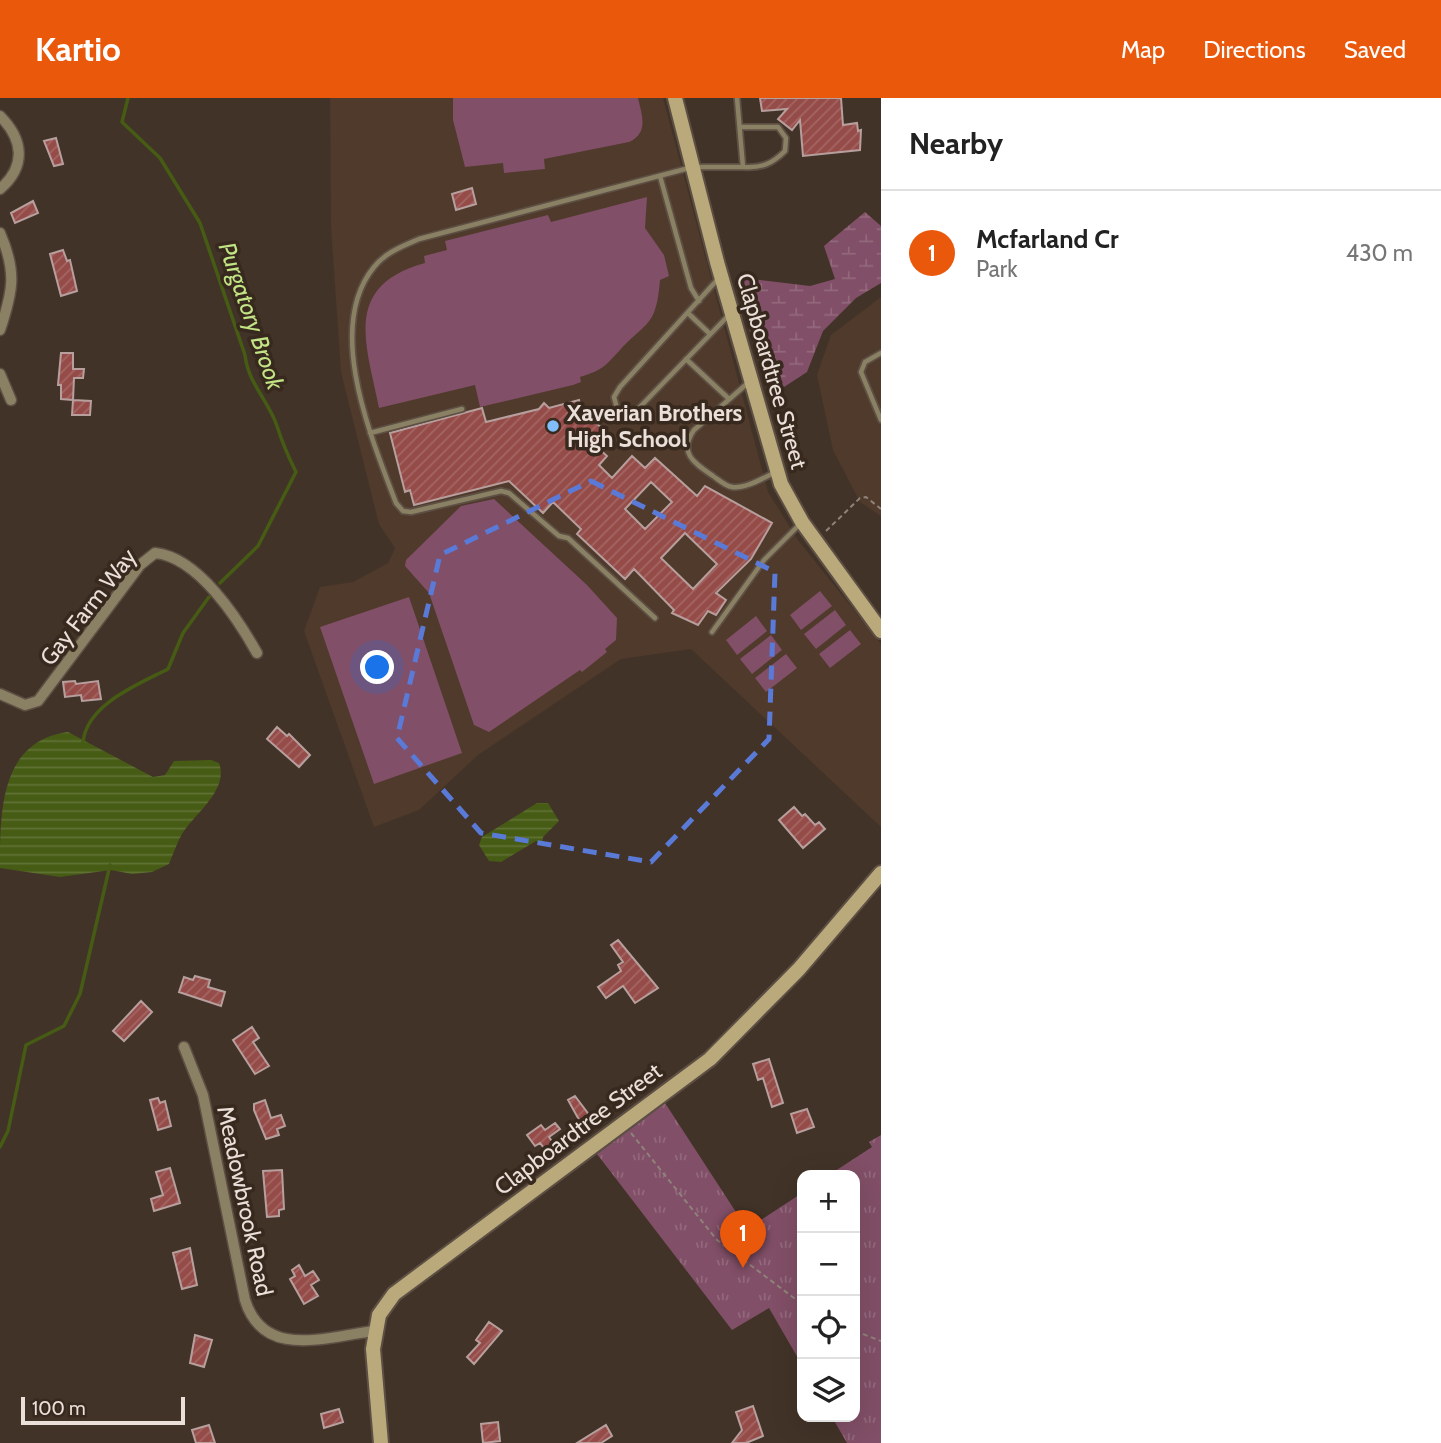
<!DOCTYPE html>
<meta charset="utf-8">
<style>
body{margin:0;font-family:Cabin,sans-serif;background:#f2f2f2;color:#222}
.controls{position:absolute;right:21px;bottom:21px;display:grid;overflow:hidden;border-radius:14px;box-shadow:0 7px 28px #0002}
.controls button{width:63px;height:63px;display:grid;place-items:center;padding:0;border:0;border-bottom:2px solid #e0e0e0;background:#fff;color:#222;font:35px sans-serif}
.scale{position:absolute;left:21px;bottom:18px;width:164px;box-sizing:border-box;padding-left:7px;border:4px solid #eae0d9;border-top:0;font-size:19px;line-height:24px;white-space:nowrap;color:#eae0d9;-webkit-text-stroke:5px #38291e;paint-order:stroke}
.you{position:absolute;left:378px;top:570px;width:24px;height:24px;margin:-18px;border:5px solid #fff;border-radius:50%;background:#1a73e8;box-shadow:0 0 0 10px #1a73e833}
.badge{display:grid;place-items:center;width:46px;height:46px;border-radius:50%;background:#ea580c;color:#fff;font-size:23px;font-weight:700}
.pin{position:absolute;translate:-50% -58px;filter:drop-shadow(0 2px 4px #0008)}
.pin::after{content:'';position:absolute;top:37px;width:24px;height:21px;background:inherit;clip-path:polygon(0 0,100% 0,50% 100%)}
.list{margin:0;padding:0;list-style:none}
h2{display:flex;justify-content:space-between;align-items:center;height:91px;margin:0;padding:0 28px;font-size:30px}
h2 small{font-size:23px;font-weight:400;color:#767676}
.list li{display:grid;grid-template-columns:46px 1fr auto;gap:21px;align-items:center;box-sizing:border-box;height:126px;padding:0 28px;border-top:2px solid #e0e0e0}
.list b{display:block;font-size:26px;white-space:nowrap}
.list p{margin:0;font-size:23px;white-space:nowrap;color:#767676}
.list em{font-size:23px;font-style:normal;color:#767676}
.icon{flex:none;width:38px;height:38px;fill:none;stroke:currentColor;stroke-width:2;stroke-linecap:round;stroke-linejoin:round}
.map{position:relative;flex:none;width:881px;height:1345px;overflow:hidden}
header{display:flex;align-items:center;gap:42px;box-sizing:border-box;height:98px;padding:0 35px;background:#ea580c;color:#fff}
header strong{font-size:33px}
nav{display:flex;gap:38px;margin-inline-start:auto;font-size:24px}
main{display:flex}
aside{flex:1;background:#fff}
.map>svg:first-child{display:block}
.built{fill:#4f3a2c}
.grass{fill:url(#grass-tufts)}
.wetland{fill:url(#wetland-marsh)}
.garden{fill:#814f67}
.water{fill:url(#water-rules)}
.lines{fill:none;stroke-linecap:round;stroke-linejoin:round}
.stream{stroke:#465b14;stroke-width:3.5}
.building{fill:url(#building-hatch);stroke:#b79f9d;stroke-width:2;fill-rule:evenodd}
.service-casing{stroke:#5d4f44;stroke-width:8}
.minor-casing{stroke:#5d4f44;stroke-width:13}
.secondary-casing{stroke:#5d4f44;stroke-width:18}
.path{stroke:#8f8279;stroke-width:2;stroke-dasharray:5 3.5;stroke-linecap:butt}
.service{stroke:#8a8063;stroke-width:4.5}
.minor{stroke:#8a8063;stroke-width:10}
.secondary{stroke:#baa97a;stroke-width:14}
.marked{fill:none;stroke:#5a7ad8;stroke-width:5;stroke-dasharray:14 9;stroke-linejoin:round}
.poi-dot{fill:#80bdfa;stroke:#38291e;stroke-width:2.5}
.labels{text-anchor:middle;stroke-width:7;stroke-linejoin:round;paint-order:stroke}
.street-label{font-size:23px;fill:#eae0d9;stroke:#38291e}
.poi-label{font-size:23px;font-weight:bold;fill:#eae0d9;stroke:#38291e;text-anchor:start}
.water-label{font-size:24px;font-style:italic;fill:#c2e484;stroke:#38291e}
</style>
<header>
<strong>Kartio</strong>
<nav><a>Map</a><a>Directions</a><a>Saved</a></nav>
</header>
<main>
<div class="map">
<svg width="881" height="1345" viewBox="0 0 881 1345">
<defs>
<pattern id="grass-tufts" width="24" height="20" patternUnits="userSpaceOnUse" patternTransform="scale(1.75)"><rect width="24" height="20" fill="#814f67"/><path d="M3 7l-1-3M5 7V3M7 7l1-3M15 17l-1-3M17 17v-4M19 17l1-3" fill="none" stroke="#93687c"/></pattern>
<pattern id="wetland-marsh" width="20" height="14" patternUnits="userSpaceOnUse" patternTransform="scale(1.75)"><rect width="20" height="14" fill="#814f67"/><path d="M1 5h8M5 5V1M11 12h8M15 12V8" fill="none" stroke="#93687c"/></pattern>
<pattern id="water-rules" width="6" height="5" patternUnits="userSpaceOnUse" patternTransform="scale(1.75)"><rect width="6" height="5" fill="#465b14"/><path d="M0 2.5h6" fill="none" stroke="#617236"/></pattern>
<pattern id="building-hatch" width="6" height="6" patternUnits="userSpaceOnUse" patternTransform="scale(1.75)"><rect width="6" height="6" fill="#954c49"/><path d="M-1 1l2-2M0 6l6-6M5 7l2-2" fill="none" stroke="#a46663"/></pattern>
</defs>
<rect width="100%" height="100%" fill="#423328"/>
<path class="built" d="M330,0H663L768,394L798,442L881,546V729L691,551L621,561L478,657L419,712L374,729L304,533L320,489L353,484L388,465L395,450L379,426L341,274L331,129Z
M881,199V418L860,404L833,352L817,277L831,237Z"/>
<path class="grass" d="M665,1005L747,1131L802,1095V1267L769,1210L732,1232L597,1056Z
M881,1037V1345H847L832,1319H855V1077H829L872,1049L869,1044Z"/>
<path class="wetland" d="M865,114L881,128V185L856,200L823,233L807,274L781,291L767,289L748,227L744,180L810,188L835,181L824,148Z"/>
<path class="garden" d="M453,0H638C642,17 649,35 629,44L544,61L545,71L504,75L503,65L465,69L453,22Z
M647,99L645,130L664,157L669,178L660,182C656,229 648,222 620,252C604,269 603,272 580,279L581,284L573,287L480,309L475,287L379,310C366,245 342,188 425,165L424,158L447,152L445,143L548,117L551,124Z
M494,401L587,487L617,520L616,542L605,551L607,554L582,574L580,572L489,634L474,627L429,495L405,468L406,462L461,408Z
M820,493L832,508L801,532L790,517Z
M409,499L462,655L374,686L320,529Z
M835,512L846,527L816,551L804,536Z
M756,518L767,533L737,557L726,542Z
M850,532L861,546L830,570L819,556Z
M771,537L782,552L752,576L740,561Z
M786,556L797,570L766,594L755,580Z"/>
<path class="water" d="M68,634L153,679L165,677L174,663L211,662L219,665C229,692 195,715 182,736C177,745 173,756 169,766L152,774L132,776L111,772L60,779L0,770C0,713 0,643 68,634Z
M537,705H548L559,723L543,739L542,747L536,743L501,764L489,763L479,747L482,739Z"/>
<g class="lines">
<path class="stream" d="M128,0L122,24L160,60L200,125L245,257C248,285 268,302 277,328C282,344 288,358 296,374L258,448L220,485
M83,644C87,606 139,586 168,571L183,535L209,499
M0,1049L8,1033L26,947L64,928L80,896L110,767"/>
</g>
<path class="building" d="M760,0H841L843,27L857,25L858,33L861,32L860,52L803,58L800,22L792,32L778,21L787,11L762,13Z
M56,40L63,66L54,68L44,43Z
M472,90L476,106L456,112L452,96Z
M33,103L38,115L15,125L11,115Z
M63,152L67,163L70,162L77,193L61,198L50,156Z
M61,255H73V271H84L83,280H74L73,302L91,303L90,317H72L73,302L61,301V287H58Z
M579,302L581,312L610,337L598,350L607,358L599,367L612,380L632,358L645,370L655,360L697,398L705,388L772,425L751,461L716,495L726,502L716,517L708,513L698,527L672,515L674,512L634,471L625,481L577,436L581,431L553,404L543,415L509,383L414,407L410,392L405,394L390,335L482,310L486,324L539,311L544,305L549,310ZM651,384L672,404L645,431L625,411ZM685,435L717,466L693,491L661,460Z
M75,583L76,586L98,583L101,601L82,603L81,597L65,599L63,584Z
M277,629L287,638L289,636L310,657L299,669L267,641Z
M794,709L802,718L805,716L815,727L819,724L825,731L803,750L779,722Z
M618,842L658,890L635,905L623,888L606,900L598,889L621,873L618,867L623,864L611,847Z
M195,878L210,882L208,889L225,894L221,908L179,894L184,879L193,882Z
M141,903L152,914L124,943L113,933Z
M252,929L259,940L253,944L269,968L255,976L233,942Z
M769,961L783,1005L772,1009L763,980L758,982L753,966Z
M575,998L593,1022L583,1029L568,1002Z
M158,1000L160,1005L165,1003L171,1028L158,1032L150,1002Z
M265,1002L271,1020L281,1017L285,1028L277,1031L279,1037L266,1041L254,1012V1006Z
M807,1011L814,1029L797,1035L791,1016Z
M555,1025L560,1031L549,1039L556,1049L548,1055L540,1045L535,1048L527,1037L541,1027L545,1032Z
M170,1070L180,1105L154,1113L151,1101L163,1097L156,1074Z
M282,1072L284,1111L279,1112V1118L267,1119L263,1073Z
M190,1150L197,1187L182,1191L173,1155Z
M299,1167L305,1178L313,1173L319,1182L311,1187L318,1198L304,1206L290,1181L295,1178L292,1172Z
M489,1224L502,1233L474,1266L467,1259L480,1245L476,1242Z
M195,1237L212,1242L204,1269L190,1265Z
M753,1308L763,1338L746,1345H732L742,1332L736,1314Z
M339,1311L343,1324L324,1330L321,1316Z
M498,1324L500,1343L483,1345L481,1326Z
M209,1327L215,1345H196L192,1332Z
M606,1327L612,1338L601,1345H577Z"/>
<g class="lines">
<defs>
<path id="service" d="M740,29H778L786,40L785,53C772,66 762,70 743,69
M660,78L691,190L699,203
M718,181L620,289L614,299L618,314L625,317L638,311L729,217
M688,215L710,236
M881,255L865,264L861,274L881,322
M686,261L728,300
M749,284L694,332C678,355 694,365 713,378C719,382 725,388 732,389C745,391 763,380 774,375
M370,335L462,311
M655,520L568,440L559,438L509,395L501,393L411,414L403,413L396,405C372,341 324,230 374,169C386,154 403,148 419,141L693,69H743L737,0
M712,534L764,462L801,425"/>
<path id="minor" d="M0,18C23,41 27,68 0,91
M0,135C17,174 13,193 0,232
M0,276L11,302
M0,596L25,607L38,603L140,467L155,455C198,459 238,521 257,555
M184,949L203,997L245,1202C264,1263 327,1238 375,1233"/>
<path id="secondary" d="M675,0L717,164L781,386L802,424L881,533
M381,1345L373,1251L379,1217L394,1196L710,961L799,871L881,775"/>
</defs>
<use href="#service" class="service-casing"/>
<use href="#minor" class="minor-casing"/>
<use href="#secondary" class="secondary-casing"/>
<path class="path" d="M826,433L860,400L866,399L881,411
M631,1035L717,1142L802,1206
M855,1233L881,1243"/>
<use href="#service" class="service"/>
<use href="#minor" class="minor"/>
<use href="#secondary" class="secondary"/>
</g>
<path class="marked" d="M591,383L775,474L769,641L651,764L481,735L397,640L440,457Z"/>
<circle class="poi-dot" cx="553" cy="328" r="7"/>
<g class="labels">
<g class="street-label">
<text transform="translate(772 273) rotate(74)" y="8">Clapboardtree Street</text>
<text transform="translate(88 509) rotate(-52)" y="8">Gay Farm Way</text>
<text transform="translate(578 1031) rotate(-37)" y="8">Clapboardtree Street</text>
<text transform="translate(245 1103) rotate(78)" y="8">Meadowbrook Road</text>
</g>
<g class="poi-label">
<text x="567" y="323">Xaverian Brothers<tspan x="567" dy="26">High School</tspan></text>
</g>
<g class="water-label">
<text transform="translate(251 218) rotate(71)" y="8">Purgatory Brook</text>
</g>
</g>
</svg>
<div class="controls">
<button>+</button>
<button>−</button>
<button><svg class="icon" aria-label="locate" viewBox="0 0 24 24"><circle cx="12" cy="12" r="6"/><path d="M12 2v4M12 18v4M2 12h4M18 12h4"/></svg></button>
<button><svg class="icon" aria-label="layers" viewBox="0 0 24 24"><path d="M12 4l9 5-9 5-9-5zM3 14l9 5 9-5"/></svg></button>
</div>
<div class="scale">100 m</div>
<div class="you"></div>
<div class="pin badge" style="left:743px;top:1170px">1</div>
</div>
<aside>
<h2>Nearby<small></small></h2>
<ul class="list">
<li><span class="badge">1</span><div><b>Mcfarland Cr</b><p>Park</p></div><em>430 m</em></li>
</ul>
</aside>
</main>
